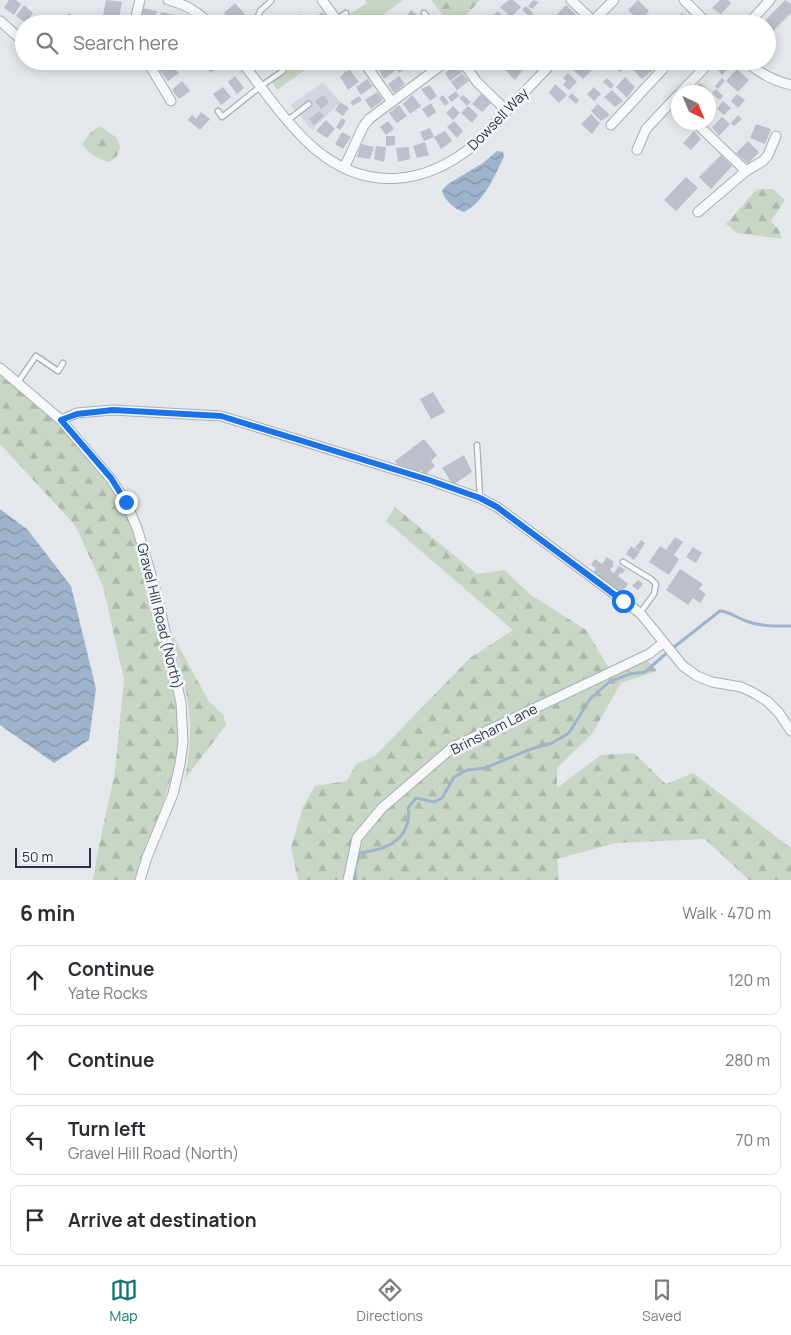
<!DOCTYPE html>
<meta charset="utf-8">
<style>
body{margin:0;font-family:Manrope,sans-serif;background:#f2f2f3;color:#2b2b33}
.compass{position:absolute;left:671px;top:85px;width:45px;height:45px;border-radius:50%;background:#fff;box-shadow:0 2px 12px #0003;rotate:136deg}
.scale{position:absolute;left:15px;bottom:12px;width:76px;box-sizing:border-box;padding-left:5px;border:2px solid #2b3445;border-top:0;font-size:14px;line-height:18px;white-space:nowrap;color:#2b3445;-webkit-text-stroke:4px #f4f6f9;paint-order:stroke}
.stop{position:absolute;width:15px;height:15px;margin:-11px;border:4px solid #1a73e8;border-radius:50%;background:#fff}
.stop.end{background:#1a73e8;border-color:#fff;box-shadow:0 1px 5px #0008}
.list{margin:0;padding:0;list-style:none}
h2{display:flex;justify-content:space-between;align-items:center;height:65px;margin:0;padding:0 20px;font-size:21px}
h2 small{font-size:16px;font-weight:400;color:#7c7c81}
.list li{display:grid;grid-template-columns:32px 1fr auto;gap:15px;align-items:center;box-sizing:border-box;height:70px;margin:0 10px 10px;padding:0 10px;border:1px solid #e1e1e2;border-radius:10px}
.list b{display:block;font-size:19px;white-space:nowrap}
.list p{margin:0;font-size:16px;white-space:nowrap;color:#7c7c81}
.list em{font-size:16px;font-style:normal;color:#7c7c81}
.icon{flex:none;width:28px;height:28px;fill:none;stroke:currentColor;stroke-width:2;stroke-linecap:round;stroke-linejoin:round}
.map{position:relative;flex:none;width:791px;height:880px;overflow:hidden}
.search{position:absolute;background:#fff;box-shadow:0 2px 12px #0003;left:15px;right:15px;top:15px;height:55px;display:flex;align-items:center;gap:12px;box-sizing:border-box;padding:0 18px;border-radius:28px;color:#7c7c81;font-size:19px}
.sheet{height:385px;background:#fff}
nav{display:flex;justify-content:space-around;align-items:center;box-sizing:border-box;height:70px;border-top:1px solid #e1e1e2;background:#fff;font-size:14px;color:#7c7c81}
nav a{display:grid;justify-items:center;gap:2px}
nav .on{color:#0f766e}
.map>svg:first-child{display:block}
.built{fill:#d2d6de}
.green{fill:#c9d6c5}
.forest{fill:url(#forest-firs)}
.water{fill:url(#water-waves)}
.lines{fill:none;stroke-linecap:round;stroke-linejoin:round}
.stream{stroke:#9fb4cc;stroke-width:3}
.building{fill:#bbc0ca}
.service-casing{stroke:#a9aeb7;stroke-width:7}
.minor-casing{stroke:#a9aeb7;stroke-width:11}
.service{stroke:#f7f8fa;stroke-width:4.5}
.minor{stroke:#f7f8fa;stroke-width:9}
.route{stroke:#1a73e8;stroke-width:6}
.labels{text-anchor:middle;stroke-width:5;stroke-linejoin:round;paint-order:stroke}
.street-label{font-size:14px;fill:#2b3445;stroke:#f4f6f9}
</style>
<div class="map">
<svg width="791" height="880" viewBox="0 0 791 880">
<defs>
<pattern id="forest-firs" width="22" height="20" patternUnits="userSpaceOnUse" patternTransform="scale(1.25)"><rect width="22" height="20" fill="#c9d6c5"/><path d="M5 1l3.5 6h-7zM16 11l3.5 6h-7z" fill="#adb8ab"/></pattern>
<pattern id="water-waves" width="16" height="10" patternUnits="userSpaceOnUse" patternTransform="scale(1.25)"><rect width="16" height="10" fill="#9fb4cc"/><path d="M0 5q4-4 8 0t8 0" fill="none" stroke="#8293a7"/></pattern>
</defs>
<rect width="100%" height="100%" fill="#e4e7ec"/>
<path class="built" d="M323,82L340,102L312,130L291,105Z"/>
<path class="green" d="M365,0H403L370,24H347L346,17L367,3Z
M299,61H317L277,90L272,82Z"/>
<path class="forest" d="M431,0H480L458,24H450Z
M100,126L117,138L120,147L117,156L109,162C97,159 89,153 82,144L91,132Z
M757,189H773L785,200L771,221L779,230L782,239L737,233L726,224Z
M0,375C50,414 109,468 133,529C147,566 155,607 164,646C171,676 183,708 179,739C173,788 150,834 134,880H93L98,850L115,772L124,679L103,586L75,525L0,444Z
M395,507L477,574L504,570L531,595L586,630L613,675L648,661L657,671L621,683L592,734L557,768V788L601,755L634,753L666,784L693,773L791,848V880H749L705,839L616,843L557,859L559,880H298L291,847L303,807L315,786L347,781L356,764L375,756L470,658L513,630L386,521Z
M171,632L209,702L223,714L226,725L185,779C188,760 191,740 190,721C188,691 178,661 171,632Z"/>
<path class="water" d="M497,151L503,152L504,157C493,178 485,201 464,212C454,209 444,200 442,190L448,184L483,163Z
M0,509L27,529L71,586L96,689L89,740L54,763L0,725Z"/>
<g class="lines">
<path class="stream" d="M355,880V867L360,853C371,851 385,849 394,842C405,835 411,820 408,808L416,798L434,802L442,798L454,777L467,770L485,768L531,749L552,743L569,733L590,699L609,682L630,674L645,672L669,651L720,611C731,612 737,618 746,621C761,627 776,626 791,626"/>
</g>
<path class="building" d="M9,0H16L21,4L14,15L4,8Z
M106,0L122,2L119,18L103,15Z
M509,0H513L521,7L511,17L500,7Z
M533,0L539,2L532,9L528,6Z
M638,0L649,11L640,21L628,10Z
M720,0H728L731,3L721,14L712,8Z
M785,0L791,4V13L767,37V24H762Z
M235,3L245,14L234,23L224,13Z
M24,5L33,13L26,23L16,16Z
M566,5L576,15L568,24H563L555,16Z
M526,6L533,13L530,17L522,10Z
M143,8L157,11L154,24L140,23Z
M411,10L421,19L418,24H407L403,21Z
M498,11L507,21L504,24H490L487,21Z
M161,12L175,15L173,24H158Z
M322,12L332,24H320L315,18Z
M69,13L80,21L78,24L62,23Z
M682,13L690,21L687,24H671Z
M300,14L308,24H292L290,21Z
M168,61L179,73L168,81L158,68Z
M202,61H222L223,63L211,73Z
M261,61H280L269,71Z
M514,61L523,70L515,80L505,70Z
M579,61H587L594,68L583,79L572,69Z
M624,61L627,65L620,72L613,65L617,61Z
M641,61H644L653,70L642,79L633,70Z
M720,61H730L733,64L722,75L715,67Z
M390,62L396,70L384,79L379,70Z
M405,63L408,67L399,73L396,69Z
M456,65L462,72L450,81L445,73Z
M737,69L749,80L738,92L726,81Z
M350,70L359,82L348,90L340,77L346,71V72Z
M568,73L577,82L569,90L563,85L566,81L563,78Z
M462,74L469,81L457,90L451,82Z
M235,76L244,88L237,94L228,82Z
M399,76L405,84L394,93L388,84Z
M625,77L635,87L627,98L616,87Z
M607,78L614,85L611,89L603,82Z
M722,78L725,81L718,89L715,86Z
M367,79L373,86L361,95L356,87Z
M182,81L190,91L179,99L172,90Z
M700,83L711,92H697L693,89Z
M555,84L567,95L559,103L549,93Z
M430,85L437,96L430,101L421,89Z
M223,87L231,97L221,105L213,94Z
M594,87L601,94L594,101L587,94Z
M716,89L723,96L720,100L712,93Z
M612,90L623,101L615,107L604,97Z
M456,91L459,96L451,102L448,97Z
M377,92L383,100L371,109L365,100Z
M572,93L579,100L576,104L568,97Z
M481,94L491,103L482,112L472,104Z
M737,94L745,100L738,108L731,101Z
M323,95L329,102L321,109L315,101Z
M412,95L421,106L410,114L403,104Z
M443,95L449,103L445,106L439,98Z
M463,95L471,102L467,106L459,98Z
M359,96L362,100L353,106L350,102Z
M723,101L731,108L724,115L717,109Z
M340,102L349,108L343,116L335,110Z
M431,103L436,112L428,118L422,109Z
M598,104L610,115L601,121L591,111Z
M399,105L407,116L397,123L389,113Z
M453,106L460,113L453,120L446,113Z
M468,106L478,115L472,123L461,113Z
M319,111L324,116L314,125L309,119Z
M201,112L210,119L200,130L188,120L192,115L196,119Z
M591,114L600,123L592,134L581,124Z
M738,115L742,119L734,126L731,123Z
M722,117L730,124L719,136L712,127Z
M342,118L346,121L340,130L336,127Z
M326,120L335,129L327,138L316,131Z
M388,121L394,129L386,135L380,127Z
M454,121L463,131L457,138L447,127Z
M756,124L771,129L765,144L750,138Z
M430,128L434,137L424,141L420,132Z
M445,131L452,141L441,149L434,137Z
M694,131L701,139L691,150L683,143Z
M342,132L351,137L343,149L335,144Z
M386,136H395V145L386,146Z
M748,141L759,152L748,164L736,153Z
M425,142L429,155L417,158L413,146Z
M361,144L374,147L370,159L357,157Z
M376,146L386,147L384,162L374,159Z
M409,147L410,159L398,162L396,148Z
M721,155L732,166L711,189L699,177Z
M686,177L698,188L676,211L664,200Z
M433,392L445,412L431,419L420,399Z
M424,439L437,455L431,461L435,466L425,475L421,470L416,473L400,468L395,461Z
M464,455L472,472L453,485L442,468Z
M675,537L683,542L674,555L679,559L669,575L649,562L660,546L666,550Z
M641,540L645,543L640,551L635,548Z
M631,546L640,552L634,560L626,554Z
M693,547L702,553L696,563L686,557Z
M607,557L614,562L612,564L614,565L610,570L614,573L619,566L625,570L622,574L620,573L618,576L628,584L620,594L593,573L596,568L591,565L595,559L602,564Z
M680,569L703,584L699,589L706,594L700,603L693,598L688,605L666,590Z
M638,580L643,584L638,590L632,586Z"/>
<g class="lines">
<defs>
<path id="service" d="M424,13L433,24
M337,19L346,13
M251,24L257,19L260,11L271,1
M218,111L222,117L261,86L283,71L285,61
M288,120L309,104
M18,382L36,356L58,371L63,363
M477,445L480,498
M623,562L651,579L656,584L654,594L640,613"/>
<path id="minor" d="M168,0C185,4 198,11 209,24
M322,0L338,22L336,24
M571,0L593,21
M684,0L708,24
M0,21L24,42
M134,24L140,0
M590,24L614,0
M748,24L770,0
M147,61L171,101
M241,61C264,90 287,125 315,149C366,192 424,186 474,145L554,61
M363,61L392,102
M462,61L477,82L507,111
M746,61C759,73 774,81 791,85
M681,92L711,61
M695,122L746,171
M611,125L662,70L668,61
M637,150L646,129L678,95
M344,168L363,127L369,119L447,61
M698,212L746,171L763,161L768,155L776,136
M0,368L61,420L111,479L126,502L137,528L156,591L181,703L183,742L180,764L173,794L147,857L140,880
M61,420L77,413L113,410L221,416L429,480L480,498L497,507L640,613L683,666L697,676L712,682L741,687L752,692L767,701L779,713L791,731
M348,880L357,838L382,808L453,747L649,654L663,643"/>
</defs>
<use href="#service" class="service-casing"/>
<use href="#minor" class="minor-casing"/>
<use href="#service" class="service"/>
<use href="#minor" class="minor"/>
</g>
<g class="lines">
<path class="route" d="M126,502L111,478L61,420L77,414L113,410L221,416L429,480L480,498L497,507L623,601"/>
</g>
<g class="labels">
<g class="street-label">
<text transform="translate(498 119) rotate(-46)" y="5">Dowsell Way</text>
<text transform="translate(160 616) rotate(76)" y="5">Gravel Hill Road (North)</text>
<text transform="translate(494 729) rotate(-27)" y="5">Brinsham Lane</text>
</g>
</g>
</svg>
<svg class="compass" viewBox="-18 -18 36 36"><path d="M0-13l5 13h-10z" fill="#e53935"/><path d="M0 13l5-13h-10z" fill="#7c7c81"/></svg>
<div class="scale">50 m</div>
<div class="stop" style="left:623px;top:601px"></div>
<div class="stop end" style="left:126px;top:502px"></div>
<div class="search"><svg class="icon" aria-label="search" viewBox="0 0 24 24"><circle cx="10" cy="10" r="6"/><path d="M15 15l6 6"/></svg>Search here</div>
</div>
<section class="sheet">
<h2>6 min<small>Walk · 470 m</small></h2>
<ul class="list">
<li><svg class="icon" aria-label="ahead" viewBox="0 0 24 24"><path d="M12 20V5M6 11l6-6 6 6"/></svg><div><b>Continue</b><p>Yate Rocks</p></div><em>120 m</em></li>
<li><svg class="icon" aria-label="ahead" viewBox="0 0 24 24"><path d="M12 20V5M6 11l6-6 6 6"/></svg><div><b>Continue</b></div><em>280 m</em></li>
<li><svg class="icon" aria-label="left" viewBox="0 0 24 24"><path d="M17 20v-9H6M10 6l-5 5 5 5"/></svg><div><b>Turn left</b><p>Gravel Hill Road (North)</p></div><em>70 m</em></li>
<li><svg class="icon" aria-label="arrive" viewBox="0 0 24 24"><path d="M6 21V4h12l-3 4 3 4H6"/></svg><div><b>Arrive at destination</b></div></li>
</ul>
</section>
<nav>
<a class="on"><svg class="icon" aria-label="map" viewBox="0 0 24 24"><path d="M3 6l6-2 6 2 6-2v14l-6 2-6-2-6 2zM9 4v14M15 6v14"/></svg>Map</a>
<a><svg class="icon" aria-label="directions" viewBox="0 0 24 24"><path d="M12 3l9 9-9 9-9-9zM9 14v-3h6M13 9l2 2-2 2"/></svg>Directions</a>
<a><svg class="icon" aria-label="saved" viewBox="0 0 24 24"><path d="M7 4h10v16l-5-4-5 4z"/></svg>Saved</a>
</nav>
